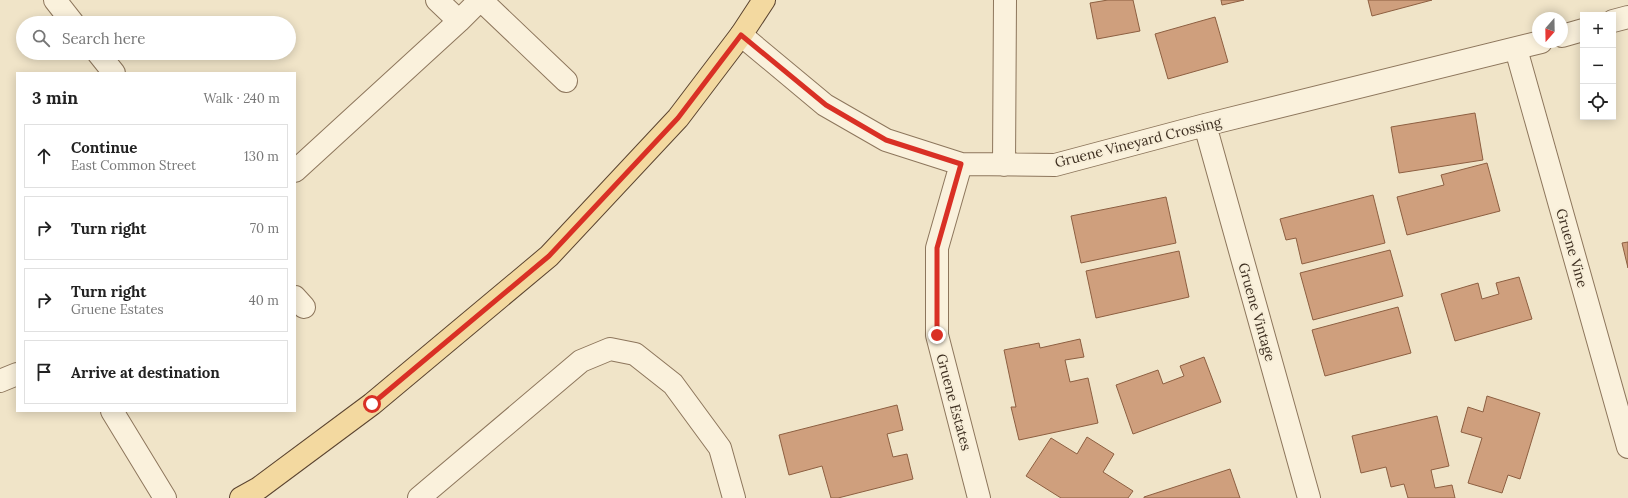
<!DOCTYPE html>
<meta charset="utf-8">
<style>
body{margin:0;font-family:Lora,serif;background:#f2f2f2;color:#222}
.controls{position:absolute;right:12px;top:12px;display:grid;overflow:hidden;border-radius:0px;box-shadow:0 2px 10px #0003}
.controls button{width:36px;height:36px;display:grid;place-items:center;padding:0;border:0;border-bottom:1px solid #e0e0e0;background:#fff;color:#222;font:20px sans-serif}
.compass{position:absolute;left:1532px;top:12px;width:36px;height:36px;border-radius:50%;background:#fff;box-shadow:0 2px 10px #0003;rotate:200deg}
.stop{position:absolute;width:12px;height:12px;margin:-9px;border:3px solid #d93025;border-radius:50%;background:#fff}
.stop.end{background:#d93025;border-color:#fff;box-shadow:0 1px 4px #0008}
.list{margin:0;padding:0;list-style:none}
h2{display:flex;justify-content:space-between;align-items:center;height:52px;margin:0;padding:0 16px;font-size:17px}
h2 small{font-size:13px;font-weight:400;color:#767676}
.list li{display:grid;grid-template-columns:26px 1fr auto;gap:12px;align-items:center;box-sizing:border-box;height:64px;margin:0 8px 8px;padding:0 8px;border:1px solid #e0e0e0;border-radius:0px}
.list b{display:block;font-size:15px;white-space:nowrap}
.list p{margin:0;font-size:13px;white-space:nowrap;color:#767676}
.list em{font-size:13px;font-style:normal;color:#767676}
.icon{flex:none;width:22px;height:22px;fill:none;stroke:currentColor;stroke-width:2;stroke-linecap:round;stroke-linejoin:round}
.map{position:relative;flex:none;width:1628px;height:498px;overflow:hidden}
.search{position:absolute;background:#fff;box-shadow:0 2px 10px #0003;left:16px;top:16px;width:280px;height:44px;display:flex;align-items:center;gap:10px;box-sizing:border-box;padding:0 14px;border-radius:22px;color:#767676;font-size:15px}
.panel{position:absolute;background:#fff;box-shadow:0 2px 10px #0003;left:16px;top:72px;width:280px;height:340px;border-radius:0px}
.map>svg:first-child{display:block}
.building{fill:#cf9f7d;stroke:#8d5f41}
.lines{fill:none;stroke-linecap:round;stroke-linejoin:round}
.minor-casing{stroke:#8d765c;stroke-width:24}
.major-casing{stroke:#5b4430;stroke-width:24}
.minor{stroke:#faf1dc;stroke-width:22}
.major{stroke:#f3d9a0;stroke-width:22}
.route{stroke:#d93025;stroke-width:5}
.labels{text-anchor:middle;stroke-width:4;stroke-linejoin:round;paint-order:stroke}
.street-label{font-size:14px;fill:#3d2e20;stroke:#f7eed8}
</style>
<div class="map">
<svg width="1628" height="498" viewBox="0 0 1628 498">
<rect width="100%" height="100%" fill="#f0e4c8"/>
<path class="building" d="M1108,0H1133L1140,31L1097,39L1090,3Z
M1221,0H1244L1222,5Z
M1368,0H1432L1372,16Z
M1215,17L1228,62L1168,79L1155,34Z
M1475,113L1483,160L1399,173L1391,127Z
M1487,163L1500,211L1407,235L1397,197L1444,185L1441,175Z
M1373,195L1385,243L1302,264L1296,238L1286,240L1280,219Z
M1166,197L1176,243L1081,263L1071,216Z
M1628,242V268L1622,243Z
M1390,250L1403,296L1313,320L1300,273Z
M1179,251L1189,297L1096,318L1086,271Z
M1519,277L1532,319L1455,341L1441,294L1478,283L1482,299L1499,294L1496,283Z
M1398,307L1411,353L1325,376L1312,330Z
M1080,339L1084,357L1065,360L1070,382L1088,378L1098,423L1019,440L1011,407H1016L1004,350L1039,343L1040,348Z
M1204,357L1221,402L1133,434L1116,385L1158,370L1163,384L1184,376L1180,366Z
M1487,396L1540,413L1520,479L1508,475L1502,493L1468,483L1482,438L1461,432L1468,407L1483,412Z
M897,405L903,430L887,434L893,457L907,454L913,479L838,498H831L822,466L789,475L779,435Z
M1437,416L1449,466L1431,470L1435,488L1452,485L1455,498H1408L1404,484L1391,487L1386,467L1361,473L1352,436Z
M1087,437L1114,454L1103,472L1133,491L1128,498H1061L1026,476L1051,438L1077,454Z
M1230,469L1240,498H1144V497Z"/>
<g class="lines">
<defs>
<path id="minor" d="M55,0L73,23
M437,0L459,21
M481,0L566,81
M1613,21L1628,17
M741,35L825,105L886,140L961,164L1055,165L1205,125L1541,42
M1562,36L1583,30
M1516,49L1628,447
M98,53L114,73
M1205,125L1309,498
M961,164L937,248V335L979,498
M1004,165L1005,0
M295,171L459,21L480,0
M295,297L304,307
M0,381L17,374
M112,411L165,498
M419,498L581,361L610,349L635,354L673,384L720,448L734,498"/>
<path id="major" d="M241,498L259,488L372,404L549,256L678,118L741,35L764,0"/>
</defs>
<use href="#minor" class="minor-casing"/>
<use href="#major" class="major-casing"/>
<use href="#minor" class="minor"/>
<use href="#major" class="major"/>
</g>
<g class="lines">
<path class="route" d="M372,404L549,256L678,118L741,35L826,105L886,140L961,164L937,248V335"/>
</g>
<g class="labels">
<g class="street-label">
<text transform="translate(1138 142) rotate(-14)" y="5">Gruene Vineyard Crossing</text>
<text transform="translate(1572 248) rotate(74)" y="5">Gruene Vine</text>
<text transform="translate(1257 312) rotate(74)" y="5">Gruene Vintage</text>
<text transform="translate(954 402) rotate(75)" y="5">Gruene Estates</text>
</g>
</g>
</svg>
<div class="controls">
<button>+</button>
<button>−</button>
<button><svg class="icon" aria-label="locate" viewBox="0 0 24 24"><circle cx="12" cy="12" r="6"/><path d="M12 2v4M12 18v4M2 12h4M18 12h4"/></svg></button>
</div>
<svg class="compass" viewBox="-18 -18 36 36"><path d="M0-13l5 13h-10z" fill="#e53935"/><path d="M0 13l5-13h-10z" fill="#767676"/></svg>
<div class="stop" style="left:372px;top:404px"></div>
<div class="stop end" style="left:937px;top:335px"></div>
<div class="search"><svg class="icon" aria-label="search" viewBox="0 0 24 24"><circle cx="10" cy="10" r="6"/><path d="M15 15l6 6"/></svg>Search here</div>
<section class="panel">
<h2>3 min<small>Walk · 240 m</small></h2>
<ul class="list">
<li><svg class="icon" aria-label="ahead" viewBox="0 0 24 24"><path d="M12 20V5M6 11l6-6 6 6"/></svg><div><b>Continue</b><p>East Common Street</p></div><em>130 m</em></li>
<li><svg class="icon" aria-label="right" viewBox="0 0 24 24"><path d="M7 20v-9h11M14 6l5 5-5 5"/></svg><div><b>Turn right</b></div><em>70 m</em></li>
<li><svg class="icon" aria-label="right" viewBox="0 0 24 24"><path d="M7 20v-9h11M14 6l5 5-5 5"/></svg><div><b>Turn right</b><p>Gruene Estates</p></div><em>40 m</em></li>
<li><svg class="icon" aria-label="arrive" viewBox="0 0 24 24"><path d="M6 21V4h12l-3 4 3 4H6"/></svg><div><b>Arrive at destination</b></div></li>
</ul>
</section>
</div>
